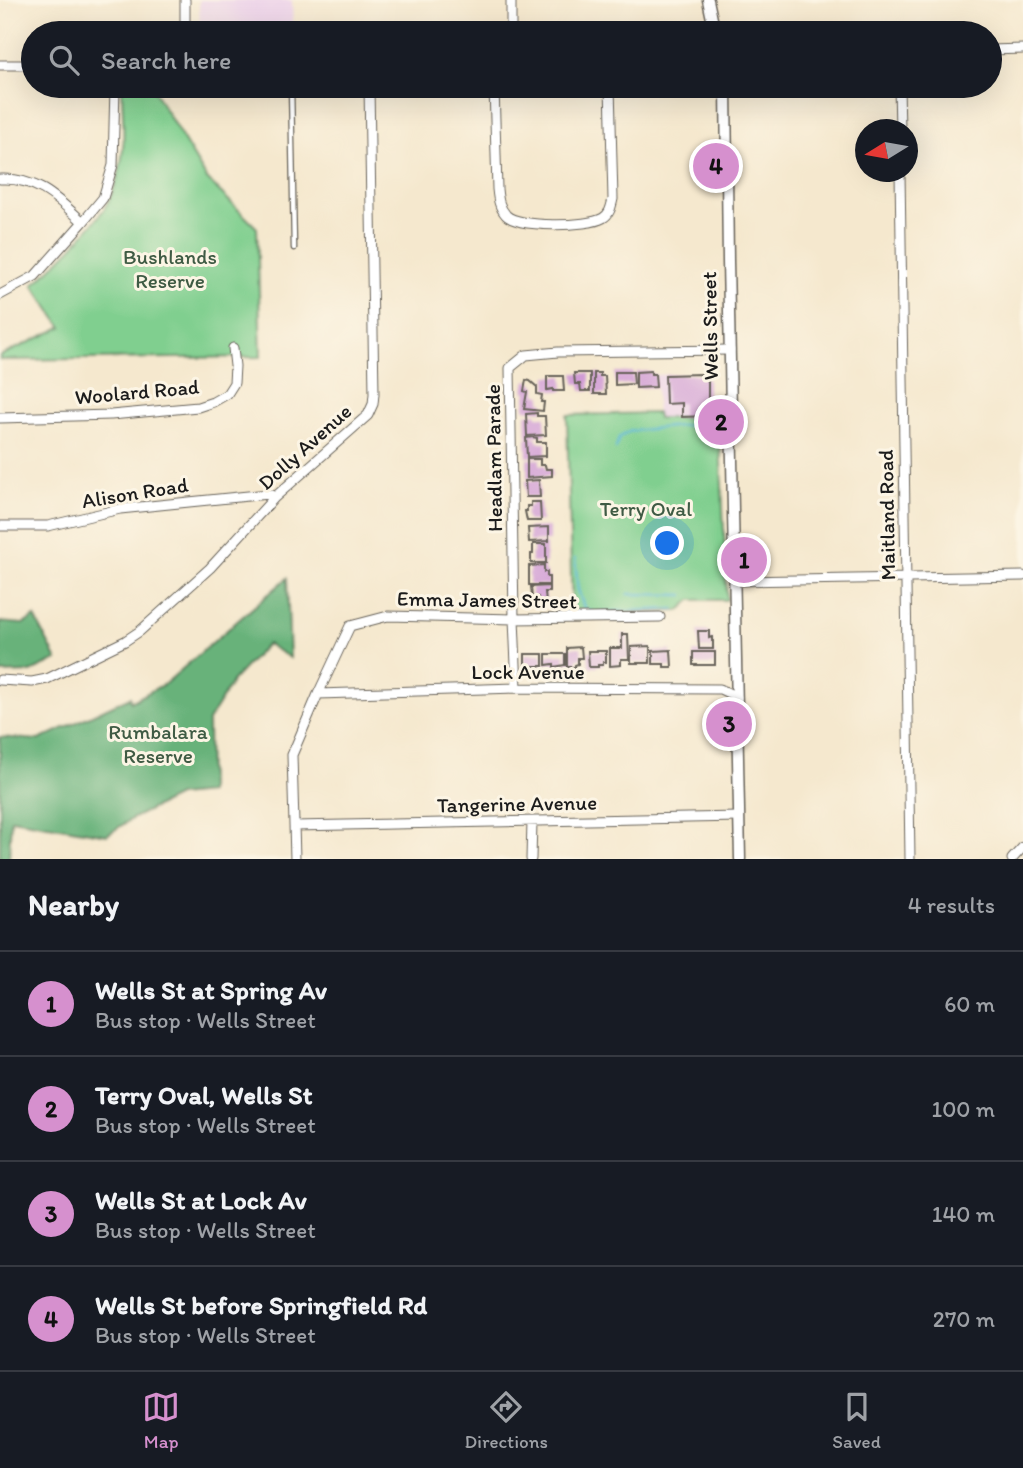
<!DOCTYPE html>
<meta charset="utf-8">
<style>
body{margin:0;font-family:Itim,sans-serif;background:#20242c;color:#f1f3f6}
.compass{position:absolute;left:855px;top:119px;width:63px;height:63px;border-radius:50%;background:#171b24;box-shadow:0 7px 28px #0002;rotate:259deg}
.you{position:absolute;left:668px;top:544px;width:24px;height:24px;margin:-18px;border:5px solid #fff;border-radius:50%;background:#1a73e8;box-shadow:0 0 0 10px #1a73e833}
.badge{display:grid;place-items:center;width:46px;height:46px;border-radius:50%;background:#d690ce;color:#111;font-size:23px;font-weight:700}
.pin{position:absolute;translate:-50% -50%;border:4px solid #fff;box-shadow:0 2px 7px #0006}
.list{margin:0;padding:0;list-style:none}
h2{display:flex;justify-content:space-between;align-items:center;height:91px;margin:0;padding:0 28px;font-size:30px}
h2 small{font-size:23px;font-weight:400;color:#9ea1a6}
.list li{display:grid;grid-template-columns:46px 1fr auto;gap:21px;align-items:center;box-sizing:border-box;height:105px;padding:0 28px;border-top:2px solid #363941}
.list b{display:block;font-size:26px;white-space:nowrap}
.list p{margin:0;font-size:23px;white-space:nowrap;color:#9ea1a6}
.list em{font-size:23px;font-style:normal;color:#9ea1a6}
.icon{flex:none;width:38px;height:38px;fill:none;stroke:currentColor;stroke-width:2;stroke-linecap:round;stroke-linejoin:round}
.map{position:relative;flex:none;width:1023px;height:859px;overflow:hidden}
.search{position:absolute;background:#171b24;box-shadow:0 7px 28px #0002;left:21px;right:21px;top:21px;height:77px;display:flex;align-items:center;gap:18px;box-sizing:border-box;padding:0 24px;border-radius:38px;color:#9ea1a6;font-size:26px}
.sheet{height:511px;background:#171b24}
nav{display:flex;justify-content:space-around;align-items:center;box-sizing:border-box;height:98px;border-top:2px solid #363941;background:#171b24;font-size:19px;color:#9ea1a6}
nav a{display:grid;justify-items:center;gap:4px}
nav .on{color:#d690ce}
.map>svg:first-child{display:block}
.built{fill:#ecd1ea}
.green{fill:#80cf8f;stroke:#4e7656;stroke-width:2}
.forest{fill:#68b27a;stroke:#42674b;stroke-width:2}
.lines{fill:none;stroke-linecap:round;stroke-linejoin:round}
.stream{stroke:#53b5d2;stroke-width:2.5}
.building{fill:#d09bd5}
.service-casing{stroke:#68635a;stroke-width:7}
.minor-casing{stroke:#68635a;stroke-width:11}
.tertiary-casing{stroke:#68635a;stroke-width:13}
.service{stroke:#fff;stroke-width:4.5}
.minor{stroke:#fff;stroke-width:9}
.tertiary{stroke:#fff;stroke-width:10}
.labels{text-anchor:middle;stroke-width:6;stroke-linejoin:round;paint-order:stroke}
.park-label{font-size:21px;fill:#3f5b44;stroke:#fcf5e5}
.street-label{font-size:21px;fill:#1c1c1c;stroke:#fcf5e5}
</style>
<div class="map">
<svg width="1023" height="859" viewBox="0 0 1023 859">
<rect width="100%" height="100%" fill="#fcf5e5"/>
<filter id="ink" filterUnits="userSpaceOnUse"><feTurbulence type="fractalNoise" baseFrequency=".0143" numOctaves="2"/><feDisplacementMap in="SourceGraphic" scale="14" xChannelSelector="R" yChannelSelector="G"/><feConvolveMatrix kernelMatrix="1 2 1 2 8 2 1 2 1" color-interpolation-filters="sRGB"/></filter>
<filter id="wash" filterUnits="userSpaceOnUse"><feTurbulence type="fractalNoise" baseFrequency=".00686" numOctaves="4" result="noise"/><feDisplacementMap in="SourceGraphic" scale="28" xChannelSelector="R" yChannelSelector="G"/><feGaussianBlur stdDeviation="1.57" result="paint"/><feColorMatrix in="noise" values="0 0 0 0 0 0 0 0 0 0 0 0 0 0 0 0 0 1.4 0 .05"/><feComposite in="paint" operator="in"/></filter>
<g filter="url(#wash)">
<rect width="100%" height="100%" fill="#f5e8ce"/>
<path class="built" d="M199,0H292L293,33H200Z
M701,374L708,381L709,418H657L656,375Z"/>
<path class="green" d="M122,86H151L207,179L257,228L261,357L0,360V356L62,327L33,285C57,264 86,234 104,209C112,196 119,177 121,163C126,138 122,111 122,86Z
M657,413L658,418H719L727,600H691L679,611L572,614L567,415Z"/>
<path class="forest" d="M287,578L290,658L267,644L233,680L208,721L209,793L178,796L133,818L107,835L11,819L9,859H0V737L39,740L130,697L131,702L166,683Z
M35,617L57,660L31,672L0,673V622L23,624Z"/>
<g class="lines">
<path class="stream" d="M616,448L619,438L630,431L690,425
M575,559L578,590L585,610L592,612
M628,594L683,595
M601,612L674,609"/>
</g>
<g id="blocks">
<path class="building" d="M651,371V374H655L656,387L636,388V372Z
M615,372H633L634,384L615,385Z
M574,373H590V391H581L580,384H575Z
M594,373H600V376H605L606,394H594Z
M701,374L708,381V416L682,417V403L666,404L665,375Z
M547,376H563L564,391H553V389L547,390Z
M526,380L530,381L537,387V394L542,395L541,402H544L543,411L524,409L527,392L524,391Z
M537,413V416H545L546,435L527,436L526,414Z
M533,437L537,438V442H546V456L527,457L526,438Z
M527,459H540V465H545L546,469H552V476L527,478Z
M539,480L540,497H526L525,481Z
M531,502H540L541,521H527L525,511H527V506H531Z
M549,527V541L529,542L528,528Z
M533,544H546V563H531V554H533Z
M544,565V572H547V577H549V585H529V566Z
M549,586V592H545L546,604L538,605V597H532L531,587Z
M698,631H709V638L712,637V641H713V649H699Z
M622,634H628L629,659H621V665L610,666V648H622Z
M650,646V663H631V647Z
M581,647L582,658H578V664L575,665V667H567V648Z
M671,650L672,667H664V664H653V651Z
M588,651H606V662H603V665H598V667H589Z
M693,652H715V665H693Z
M525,654H543V666H525Z
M546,654H565V665L554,667V664L546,665Z"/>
</g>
</g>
<g filter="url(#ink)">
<use href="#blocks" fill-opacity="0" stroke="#68635a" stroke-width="2"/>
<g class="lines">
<defs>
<path id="service" d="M291,86L294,248"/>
<path id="minor" d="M185,0V33
M511,0V33
M990,50L1023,49
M0,65H33
M494,86L497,189C498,199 499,207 506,215C518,228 588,227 603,218C610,214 611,207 613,199L610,86
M899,86L900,130
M900,172L910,859
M0,179C37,177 58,199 83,222
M0,295L35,276L83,222L103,198L113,165L115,86
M0,418L111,415L198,407L213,402L227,394L234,383L235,366L233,348
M0,526H48L120,509L258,495L270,494L275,497
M735,581L1023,576
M0,680L32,682L47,679L125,641L140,631L210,568L275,497L368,415L373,404L374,394L369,86
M517,688L514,619L510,368L526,355L558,352L730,350
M318,694L517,688L720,689L737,697
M295,826L739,817
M295,859L292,755L318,694L350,626L388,616L514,619L660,617
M531,859L532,822
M1012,859L1023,847"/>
<path id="tertiary" d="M708,0L715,33
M726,86L728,261L740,859"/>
</defs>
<use href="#service" class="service-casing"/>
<use href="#minor" class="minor-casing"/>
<use href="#tertiary" class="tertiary-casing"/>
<use href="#service" class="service"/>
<use href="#minor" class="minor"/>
<use href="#tertiary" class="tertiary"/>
</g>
</g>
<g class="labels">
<g class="park-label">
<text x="170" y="264">Bushlands<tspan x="170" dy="24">Reserve</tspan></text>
<text x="646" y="516">Terry Oval</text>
<text x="158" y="739">Rumbalara<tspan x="158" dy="24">Reserve</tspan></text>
</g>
<g class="street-label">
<text transform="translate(710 326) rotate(-91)" y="7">Wells Street</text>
<text transform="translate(137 392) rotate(-5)" y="7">Woolard Road</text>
<text transform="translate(305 447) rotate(-42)" y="7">Dolly Avenue</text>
<text transform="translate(494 458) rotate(-91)" y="7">Headlam Parade</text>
<text transform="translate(135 493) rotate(-9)" y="7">Alison Road</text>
<text transform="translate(887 515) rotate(-91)" y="7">Maitland Road</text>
<text transform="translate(487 600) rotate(1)" y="7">Emma James Street</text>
<text x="528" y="679">Lock Avenue</text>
<text transform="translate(517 804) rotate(-1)" y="7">Tangerine Avenue</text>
</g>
</g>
</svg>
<svg class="compass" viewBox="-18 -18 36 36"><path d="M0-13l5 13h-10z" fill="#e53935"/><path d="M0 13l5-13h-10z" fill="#9ea1a6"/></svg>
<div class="you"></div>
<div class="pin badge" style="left:744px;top:560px">1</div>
<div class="pin badge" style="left:721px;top:422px">2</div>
<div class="pin badge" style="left:729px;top:724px">3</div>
<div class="pin badge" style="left:716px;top:166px">4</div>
<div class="search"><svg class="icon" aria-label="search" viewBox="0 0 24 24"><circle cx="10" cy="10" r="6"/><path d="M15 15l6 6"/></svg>Search here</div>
</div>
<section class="sheet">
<h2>Nearby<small>4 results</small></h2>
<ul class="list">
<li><span class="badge">1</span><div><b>Wells St at Spring Av</b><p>Bus stop · Wells Street</p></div><em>60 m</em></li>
<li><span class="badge">2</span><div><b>Terry Oval, Wells St</b><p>Bus stop · Wells Street</p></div><em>100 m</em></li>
<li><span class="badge">3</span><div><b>Wells St at Lock Av</b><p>Bus stop · Wells Street</p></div><em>140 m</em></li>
<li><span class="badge">4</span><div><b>Wells St before Springfield Rd</b><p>Bus stop · Wells Street</p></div><em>270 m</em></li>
</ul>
</section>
<nav>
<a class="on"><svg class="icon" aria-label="map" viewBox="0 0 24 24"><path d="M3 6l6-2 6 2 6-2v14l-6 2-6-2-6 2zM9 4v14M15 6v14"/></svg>Map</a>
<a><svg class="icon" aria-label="directions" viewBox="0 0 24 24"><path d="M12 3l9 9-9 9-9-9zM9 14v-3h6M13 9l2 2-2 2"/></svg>Directions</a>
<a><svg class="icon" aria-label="saved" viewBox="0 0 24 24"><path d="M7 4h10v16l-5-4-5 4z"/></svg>Saved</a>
</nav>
